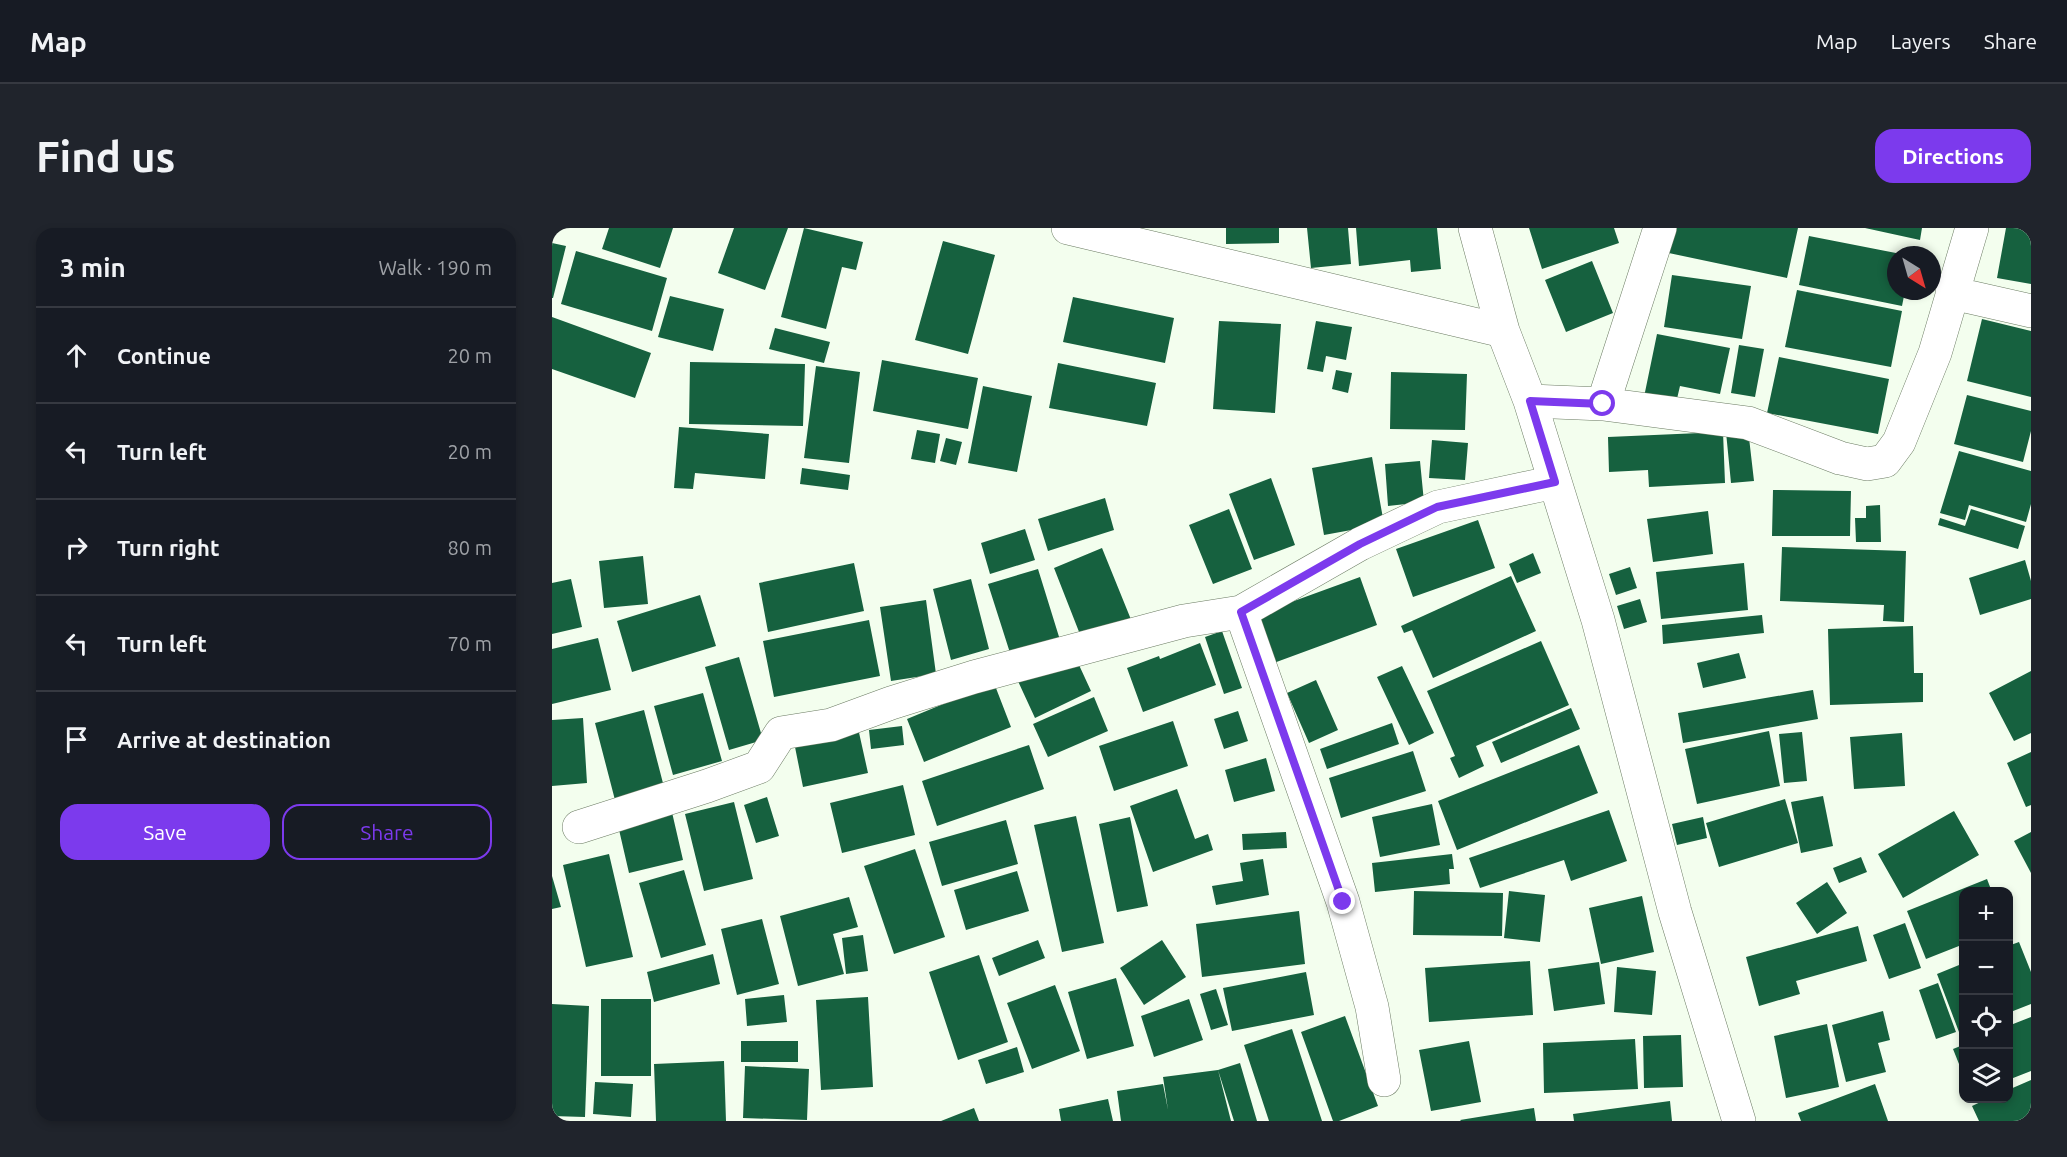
<!DOCTYPE html>
<meta charset="utf-8">
<style>
body{margin:0;font-family:Ubuntu,sans-serif;background:#20242c;color:#f1f3f6}
.controls{position:absolute;right:18px;bottom:18px;display:grid;overflow:hidden;border-radius:12px;box-shadow:0 3px 9px #0003}
.controls button{width:54px;height:54px;display:grid;place-items:center;padding:0;border:0;border-bottom:2px solid #363941;background:#171b24;color:#f1f3f6;font:30px sans-serif}
.compass{position:absolute;left:1335px;top:18px;width:54px;height:54px;border-radius:50%;background:#171b24;box-shadow:0 3px 9px #0003;rotate:143deg}
.stop{position:absolute;width:18px;height:18px;margin:-14px;border:4px solid #7c3aed;border-radius:50%;background:#fff}
.stop.end{background:#7c3aed;border-color:#fff;box-shadow:0 2px 6px #0008}
.list{margin:0;padding:0;list-style:none}
h2{display:flex;justify-content:space-between;align-items:center;height:78px;margin:0;padding:0 24px;font-size:26px}
h2 small{font-size:20px;font-weight:400;color:#9ea1a6}
.list li{display:grid;grid-template-columns:39px 1fr auto;gap:18px;align-items:center;box-sizing:border-box;height:96px;padding:0 24px;border-top:2px solid #363941}
.list b{display:block;font-size:22px;white-space:nowrap}
.list em{font-size:20px;font-style:normal;color:#9ea1a6}
.actions{display:flex;gap:12px;padding:18px 24px}
.actions a{flex:1;padding:14px 0;border:2px solid #7c3aed;border-radius:18px;text-align:center;font-size:21px;color:#7c3aed}
.actions .main{background:#7c3aed;color:#fff}
.icon{flex:none;width:33px;height:33px;fill:none;stroke:currentColor;stroke-width:2;stroke-linecap:round;stroke-linejoin:round}
.map{position:relative;flex:none;width:1479px;height:893px;overflow:hidden;border-radius:18px}
header{display:flex;align-items:center;gap:36px;box-sizing:border-box;height:84px;padding:0 30px;background:#171b24;border-bottom:2px solid #363941}
header strong{font-size:28px}
nav{display:flex;gap:33px;margin-inline-start:auto;font-size:21px}
.intro{display:flex;align-items:center;justify-content:space-between;box-sizing:border-box;height:144px;padding:0 36px}
h1{margin:0;font-size:42px}
.button{padding:15px 27px;border-radius:18px;background:#7c3aed;color:#fff;font-size:21px;font-weight:700}
main{display:flex;gap:36px;padding:0 36px}
aside{flex:1;background:#171b24;border-radius:18px;box-shadow:0 3px 9px #0003}
.map>svg:first-child{display:block}
.building{fill:#16613f}
.lines{fill:none;stroke-linecap:round;stroke-linejoin:round}
.street-casing{stroke:#6b7b63;stroke-width:34}
.street{stroke:#fff;stroke-width:33}
.route{stroke:#7c3aed;stroke-width:8}
</style>
<header>
<strong>Map</strong>
<nav><a>Map</a><a>Layers</a><a>Share</a></nav>
</header>
<div class="intro"><h1>Find us</h1><a class="button">Directions</a></div>
<main>
<aside>
<h2>3 min<small>Walk · 190 m</small></h2>
<ul class="list">
<li><svg class="icon" aria-label="ahead" viewBox="0 0 24 24"><path d="M12 20V5M6 11l6-6 6 6"/></svg><div><b>Continue</b></div><em>20 m</em></li>
<li><svg class="icon" aria-label="left" viewBox="0 0 24 24"><path d="M17 20v-9H6M10 6l-5 5 5 5"/></svg><div><b>Turn left</b></div><em>20 m</em></li>
<li><svg class="icon" aria-label="right" viewBox="0 0 24 24"><path d="M7 20v-9h11M14 6l5 5-5 5"/></svg><div><b>Turn right</b></div><em>80 m</em></li>
<li><svg class="icon" aria-label="left" viewBox="0 0 24 24"><path d="M17 20v-9H6M10 6l-5 5 5 5"/></svg><div><b>Turn left</b></div><em>70 m</em></li>
<li><svg class="icon" aria-label="arrive" viewBox="0 0 24 24"><path d="M6 21V4h12l-3 4 3 4H6"/></svg><div><b>Arrive at destination</b></div></li>
</ul>
<div class="actions"><a class="main">Save</a><a>Share</a></div>
</aside>
<div class="map">
<svg width="1479" height="893" viewBox="0 0 1479 893">
<rect width="100%" height="100%" fill="#f3feee"/>
<path class="building" d="M57,0H121L108,40L50,21Z
M182,0H236L213,62L166,45Z
M252,0L311,14L304,42L290,39L274,101L229,89Z
M674,0H727V15L674,16Z
M755,0H796L799,36L759,40Z
M804,0H885L889,41L859,44L858,32L807,38Z
M977,0H1062L1067,15L990,41Z
M1117,0H1246L1235,50L1112,24Z
M1313,0H1370L1368,12Z
M1454,0H1479V56L1445,50Z
M1257,8L1349,26L1344,27V63H1353L1350,78L1247,57Z
M391,13L443,27L416,126L363,112Z
M0,15L14,18L1,70H0Z
M24,23L115,50L100,103L9,76Z
M1040,33L1061,85L1014,104L993,52Z
M1120,47L1199,58L1190,111L1112,99Z
M1245,62L1350,83L1339,139L1233,119Z
M118,68L172,81L161,123L106,109Z
M521,69L622,90L613,135L511,114Z
M0,89L99,125L83,170L0,141Z
M1430,91L1479,103V169L1415,153Z
M667,93L729,96L723,185L661,181Z
M764,93L800,99L794,132L774,128L771,144L755,141Z
M223,100L278,114L272,135L217,121Z
M1105,106L1178,120L1168,166L1128,158L1124,175L1092,169Z
M1187,117L1212,121L1203,169L1179,165Z
M1227,129L1337,151L1326,206L1215,185Z
M330,132L426,150L416,201L321,183Z
M138,134L253,136L251,198L137,196Z
M506,135L604,155L595,198L497,180Z
M264,138L308,144L297,235L252,230Z
M784,142L800,145L796,165L780,161Z
M839,144L915,146L913,202L838,201Z
M431,158L480,168L465,244L416,235Z
M1415,167L1479,183V203L1471,234L1402,216Z
M127,199L217,206L213,251L143,245L141,261L122,260Z
M1196,201L1202,253L1179,255L1174,204Z
M365,202L388,206L383,235L359,231Z
M1171,204L1173,255L1097,259L1096,242L1057,244L1056,209Z
M394,210L410,214L404,237L388,233Z
M880,212L916,215L913,252L877,250Z
M1407,223L1479,243V276L1474,294L1417,277L1413,292L1388,285Z
M820,229L832,296L772,307L760,240Z
M868,233L872,274L836,278L833,236Z
M250,240L298,247L296,262L248,256Z
M719,250L743,317L702,332L677,266Z
M1221,262L1299,263L1298,308H1220Z
M553,270L562,302L496,323L486,291Z
M1328,277L1329,314H1304L1303,290H1314V278Z
M677,281L700,341L661,356L637,297Z
M1419,281L1473,298L1466,321L1386,297L1388,290L1413,298Z
M1156,283L1161,326L1101,334L1095,291Z
M926,292L943,340L861,369L844,321Z
M473,301L483,332L438,346L429,315Z
M1230,319L1354,323L1352,394L1331,393L1332,377L1228,373Z
M550,320L580,394L531,414L502,340Z
M981,325L989,345L965,355L957,336Z
M91,328L96,376L52,380L47,333Z
M1473,332L1479,353V371L1428,387L1417,350Z
M302,335L312,383L216,404L207,355Z
M1192,335L1196,382L1109,391L1104,344Z
M1078,339L1085,360L1064,367L1057,346Z
M486,341L508,412L459,428L436,356Z
M959,348L984,403L881,450L860,402L852,405L849,398Z
M808,349L825,397L719,436L701,388Z
M19,351L30,399L0,406V355Z
M419,351L437,421L399,432L381,361Z
M148,367L164,418L80,444L65,393Z
M1088,371L1095,394L1072,401L1065,378Z
M374,372L384,446L339,453L328,379Z
M1210,387L1212,405L1111,416L1110,397Z
M317,392L328,448L222,469L211,413Z
M1361,398L1362,445H1371V474L1278,477L1276,401Z
M670,403L690,460L672,466L653,409Z
M46,410L59,462L0,476V421Z
M989,413L1017,477L924,518L932,538L907,550L898,530L903,528L875,463Z
M648,415L664,457L591,484L575,440L607,428L608,431Z
M521,424L539,463L483,490L465,451Z
M1187,425L1194,450L1151,460L1145,435Z
M187,429L211,512L177,522L153,439Z
M850,438L882,505L857,517L825,449Z
M1479,443V505L1462,513L1437,465Z
M764,452L786,502L757,515L735,465Z
M442,455L459,499L372,534L355,491Z
M1261,462L1266,491L1131,515L1126,485Z
M151,465L170,533L121,547L102,478Z
M542,469L556,503L496,529L481,496Z
M1019,480L1028,501L949,535L940,514Z
M92,482L112,559L63,572L43,495Z
M686,483L696,513L672,521L662,491Z
M31,490L35,555L0,558V492Z
M621,493L636,538L562,563L547,518Z
M840,495L847,516L775,541L768,521Z
M350,498L352,517L319,521L317,502Z
M306,500L316,545L251,559L242,514Z
M1217,503L1228,558L1145,576L1133,521Z
M1250,504L1255,553L1232,555L1227,506Z
M1350,505L1353,558L1302,561L1298,509Z
M477,517L492,561L385,598L370,553Z
M1027,517L1046,565L905,622L886,573Z
M861,523L874,563L789,590L777,550Z
M1479,524V577L1474,579L1455,535Z
M714,530L723,563L682,574L673,542Z
M351,557L363,607L290,625L278,575Z
M625,561L643,611L656,606L661,622L601,644L578,578Z
M1271,568L1281,618L1249,625L1239,574Z
M215,569L227,608L204,615L192,577Z
M1233,571L1246,615L1167,639L1154,595Z
M182,574L201,651L152,663L133,586Z
M880,576L888,617L828,629L820,589Z
M119,580L131,632L77,645L65,593Z
M1057,582L1075,633L1019,653L1012,632L928,660L917,630Z
M1402,583L1427,627L1351,670L1326,626Z
M524,588L552,715L510,724L482,597Z
M578,589L596,678L565,684L547,596Z
M1151,589L1155,610L1125,617L1120,596Z
M454,592L466,636L390,658L377,614Z
M734,604L735,620L691,622L690,606Z
M1479,604V645L1462,613Z
M363,621L393,709L342,726L312,638Z
M57,626L81,729L34,739L11,637Z
M900,626L902,641H897L898,656L823,664L820,635Z
M1309,629L1315,644L1287,655L1281,640Z
M711,631L717,667L664,677L660,658L691,653L688,635Z
M132,642L154,717L109,730L87,655Z
M465,643L477,683L414,702L402,662Z
M0,648L9,679L0,681Z
M1435,651L1440,664H1412V716L1374,731L1355,683Z
M1275,654L1295,685L1265,706L1244,675Z
M862,663L951,665L950,708L861,707Z
M957,663L993,667L988,714L952,710Z
M1090,668L1102,724L1049,736L1037,680Z
M297,669L306,699L281,706L292,746L246,758L228,688Z
M747,683L753,736L650,749L644,696Z
M210,691L227,756L185,767L169,701Z
M1353,695L1369,740L1337,751L1321,707Z
M1306,698L1315,733L1244,753L1248,766L1207,778L1194,729Z
M311,707L316,743L294,746L290,710Z
M486,712L493,730L447,748L440,730Z
M610,712L634,749L592,777L568,740Z
M1467,714L1479,744V776L1456,785V718Z
M161,726L168,756L102,774L95,744Z
M427,727L456,814L406,832L377,744Z
M978,733L981,787L877,794L873,740Z
M1047,734L1053,776L1002,783L996,741Z
M1412,735V802L1407,804L1385,746Z
M1065,739L1104,743L1100,787L1062,784Z
M754,744L762,787L680,803L671,760Z
M564,750L582,818L535,831L516,764Z
M1386,755L1404,804L1384,811L1367,762Z
M503,757L528,823L480,841L455,775Z
M664,761L676,797L659,802L648,766Z
M232,767L235,794L195,798L193,771Z
M316,769L321,859L269,862L264,772Z
M49,771H99V848H49Z
M637,771L651,812L602,829L589,788Z
M0,776L37,778L33,889L0,888Z
M1331,783L1338,812L1326,815L1334,844L1294,854L1280,797Z
M793,788L826,878L787,893H781L749,804Z
M1479,789V843L1456,852V798Z
M1275,796L1287,859L1234,870L1222,808Z
M740,801L770,893H717L692,817Z
M1129,807L1131,859L1092,860L1091,808Z
M1083,811L1086,861L992,865L991,815Z
M189,813H246V834H189Z
M917,813L929,874L879,883L867,822Z
M1411,817V846L1401,821Z
M465,819L472,844L434,856L426,832Z
M172,833L174,893H104L102,836Z
M688,835L705,893H682L666,842Z
M193,838L257,841L255,892L191,890Z
M666,842L679,893H569L565,863L611,856L616,882L611,849Z
M1479,852V893H1427L1420,878L1437,870H1456V862Z
M43,854L81,856L79,889L41,886Z
M1323,856L1336,893H1249L1246,885Z
M556,871L561,893H509L507,881Z
M1118,873L1120,893H1022L1021,886Z
M422,880L427,893H389Z
M982,880L984,893H909L908,892Z"/>
<g class="lines">
<defs>
<path id="street" d="M516,0L951,103
M923,0L951,103L978,173L1046,392L1123,684L1187,893
M1400,65L1479,83
M978,173L1051,176L1196,195L1288,230L1315,236L1333,233L1347,214L1383,125L1420,0
M1051,176L1108,0
M689,384L791,674L820,779L832,852
M27,599L155,558L207,539L229,505L279,497L339,475L422,449L632,393L689,384L808,316L886,279L1003,254"/>
</defs>
<use href="#street" class="street-casing"/>
<use href="#street" class="street"/>
</g>
<g class="lines">
<path class="route" d="M791,674L689,384L808,316L885,279L1003,254L978,173L1051,176"/>
</g>
</svg>
<div class="controls">
<button>+</button>
<button>−</button>
<button><svg class="icon" aria-label="locate" viewBox="0 0 24 24"><circle cx="12" cy="12" r="6"/><path d="M12 2v4M12 18v4M2 12h4M18 12h4"/></svg></button>
<button><svg class="icon" aria-label="layers" viewBox="0 0 24 24"><path d="M12 4l9 5-9 5-9-5zM3 14l9 5 9-5"/></svg></button>
</div>
<svg class="compass" viewBox="-18 -18 36 36"><path d="M0-13l5 13h-10z" fill="#e53935"/><path d="M0 13l5-13h-10z" fill="#9ea1a6"/></svg>
<div class="stop" style="left:1051px;top:176px"></div>
<div class="stop end" style="left:791px;top:674px"></div>
</div>
</main>
